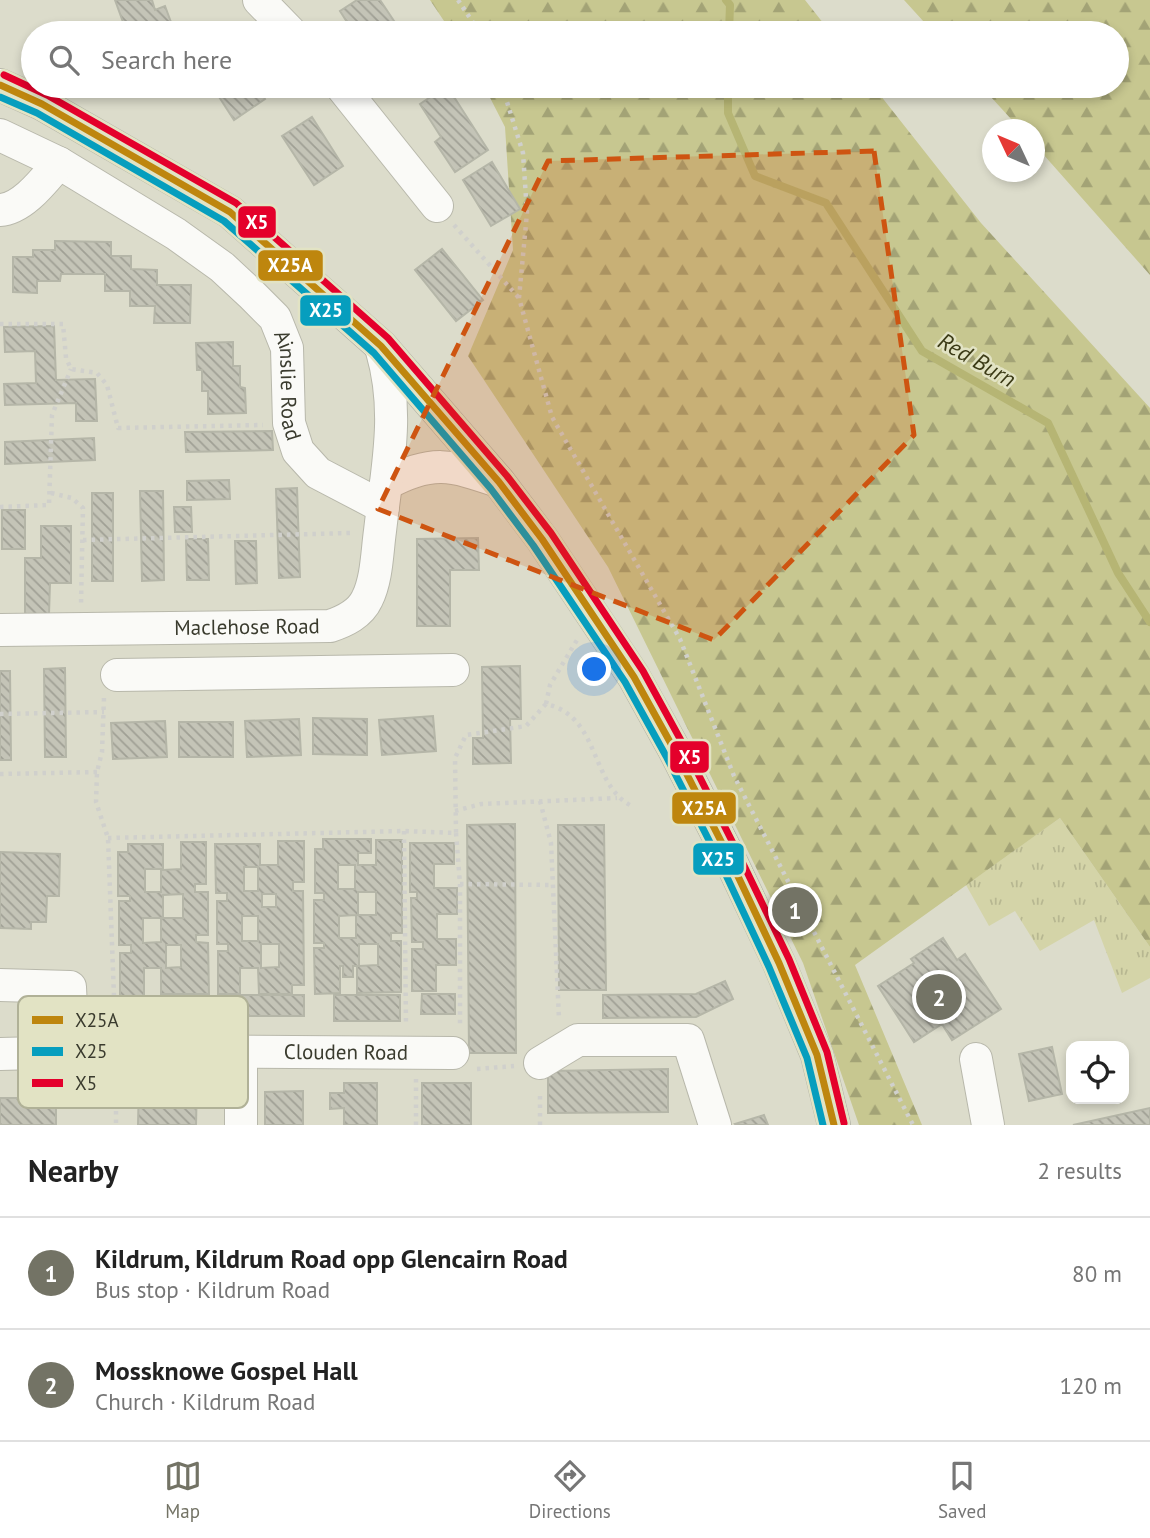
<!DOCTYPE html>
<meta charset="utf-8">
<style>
body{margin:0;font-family:"PT Sans",sans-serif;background:#f6f6f6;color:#222}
.controls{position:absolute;right:21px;bottom:21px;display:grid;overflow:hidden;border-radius:14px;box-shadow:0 4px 10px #0003}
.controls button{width:63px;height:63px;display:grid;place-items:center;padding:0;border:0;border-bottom:2px solid #e0e0e0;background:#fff;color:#222;font:35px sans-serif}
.compass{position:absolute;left:982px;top:119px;width:63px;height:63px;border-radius:50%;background:#fff;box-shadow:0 4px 10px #0003;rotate:314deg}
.you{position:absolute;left:595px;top:670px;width:24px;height:24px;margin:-18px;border:5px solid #fff;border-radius:50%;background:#1a73e8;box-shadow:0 0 0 10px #1a73e833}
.badge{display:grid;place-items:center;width:46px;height:46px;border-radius:50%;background:#737365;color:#fff;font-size:23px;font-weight:700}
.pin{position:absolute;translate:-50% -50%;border:4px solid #fff;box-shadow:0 2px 7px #0006}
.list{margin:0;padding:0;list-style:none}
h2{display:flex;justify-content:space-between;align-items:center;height:91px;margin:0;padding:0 28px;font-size:30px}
h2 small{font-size:23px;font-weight:400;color:#767676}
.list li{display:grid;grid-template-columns:46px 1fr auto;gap:21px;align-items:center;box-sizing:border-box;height:112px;padding:0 28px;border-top:2px solid #e0e0e0}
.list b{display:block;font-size:26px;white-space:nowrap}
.list p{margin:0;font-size:23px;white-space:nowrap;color:#767676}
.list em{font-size:23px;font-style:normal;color:#767676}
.icon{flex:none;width:38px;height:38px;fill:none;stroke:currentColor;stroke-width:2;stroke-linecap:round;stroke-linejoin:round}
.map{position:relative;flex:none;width:1150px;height:1125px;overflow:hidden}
.search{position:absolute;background:#fff;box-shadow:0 4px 10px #0003;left:21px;right:21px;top:21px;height:77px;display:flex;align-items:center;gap:18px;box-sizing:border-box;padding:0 24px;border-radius:38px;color:#767676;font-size:26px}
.sheet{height:315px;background:#fff}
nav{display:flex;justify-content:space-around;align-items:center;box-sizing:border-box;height:98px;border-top:2px solid #e0e0e0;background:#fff;font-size:19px;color:#767676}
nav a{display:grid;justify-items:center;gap:4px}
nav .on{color:#737365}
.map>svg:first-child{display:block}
.grass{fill:url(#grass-tufts)}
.forest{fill:url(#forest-firs)}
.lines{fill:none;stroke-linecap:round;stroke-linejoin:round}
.stream{stroke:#b6b574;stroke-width:8}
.building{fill:url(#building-back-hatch);stroke:#b5b6a8;stroke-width:2;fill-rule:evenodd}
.minor-casing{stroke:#b8b8ab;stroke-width:34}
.path{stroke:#d0d0cc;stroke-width:4.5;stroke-dasharray:3.5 5;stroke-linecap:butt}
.minor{stroke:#fafaf7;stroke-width:32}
.bus-1-casing{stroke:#e2e3c4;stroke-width:12}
.bus-2-casing{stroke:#e2e3c4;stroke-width:12}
.bus-3-casing{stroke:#e2e3c4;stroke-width:12}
.bus-1{stroke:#be860e;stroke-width:7}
.bus-2{stroke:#069ebe;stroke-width:7}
.bus-3{stroke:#e4002b;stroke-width:7}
.marked{fill:#ce5411;fill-opacity:0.2;stroke:#ce5411;stroke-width:5;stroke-dasharray:14 9;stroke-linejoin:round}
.labels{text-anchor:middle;stroke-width:5;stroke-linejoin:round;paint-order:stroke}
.street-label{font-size:21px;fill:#3a3b2e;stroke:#e2e3c4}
.water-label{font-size:23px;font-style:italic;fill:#3c3b16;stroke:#e2e3c4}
.key{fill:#e2e3c4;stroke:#b0b197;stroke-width:2}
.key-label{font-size:19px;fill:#3a3b2e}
.line-badge{stroke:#e2e3c4;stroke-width:2.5}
.badge-label{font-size:19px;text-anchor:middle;font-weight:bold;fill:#fff}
</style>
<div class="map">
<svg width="1150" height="1125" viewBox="0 0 1150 1125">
<defs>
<pattern id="grass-tufts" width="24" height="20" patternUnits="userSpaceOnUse" patternTransform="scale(1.75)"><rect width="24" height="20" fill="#d4d4a8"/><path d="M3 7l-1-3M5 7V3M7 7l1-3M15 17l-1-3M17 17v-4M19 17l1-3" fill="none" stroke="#b7b791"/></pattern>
<pattern id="forest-firs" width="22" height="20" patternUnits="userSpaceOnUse" patternTransform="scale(1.75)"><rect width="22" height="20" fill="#c7c790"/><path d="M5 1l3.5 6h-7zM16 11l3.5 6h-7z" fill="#a3a376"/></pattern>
<pattern id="building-back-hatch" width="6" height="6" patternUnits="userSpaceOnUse" patternTransform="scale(1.75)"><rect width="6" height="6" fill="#c4c4b7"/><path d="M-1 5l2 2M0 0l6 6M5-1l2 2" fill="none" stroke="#a0a095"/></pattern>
</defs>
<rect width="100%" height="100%" fill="#dcdccb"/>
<path class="grass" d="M1060,818L1150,947V978L1122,993L1094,920L1040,951L1015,911L989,926L966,885Z"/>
<path class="forest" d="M430,0H805L831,33H452Z
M904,0H1150V275L1035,145L1034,130L1020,129L981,86H1117V33H934Z
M484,86H873L981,223L1150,408V947L1060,818L855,965L922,1125H859L803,963L608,567L468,356L513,250L505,127Z"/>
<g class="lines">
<path class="stream" d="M726,0L730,5L729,33
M728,86V113L755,176L826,203L922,351L1048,423L1118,573L1150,622"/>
</g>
<path class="building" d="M115,0H152L155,10L165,6L175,33H127Z
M357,0H380L402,33H354L340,11Z
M212,86H256L265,99L234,120Z
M447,86L488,150L455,172L435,142L441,137L420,104Z
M312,117L343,166L314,185L282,136Z
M492,162L520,209L491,226L463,180Z
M55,241L111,242V256H131V269L157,270V285H191L190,323H154L155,306H130V291H105V274H61L60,281H37V293L13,292V257H33V250H55Z
M442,249L483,300L456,321L415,270Z
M54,326L56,380L95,379L97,421H76V403L5,405L4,384L36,383L35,351L5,352L4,327Z
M233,342V366H240V387L245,388L246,413L208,414V391H202V370H197L196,343Z
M272,431L273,450L186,452L185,432Z
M94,438L95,460L5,464V442Z
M229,480L230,499L187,500V481Z
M297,488L300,577L279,578L276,489Z
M140,491H163L164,580L142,581Z
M92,493H113V581H92Z
M174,507H191L192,532H175Z
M2,510H25V549H2Z
M41,526H71V583H50L49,614H25V558H41Z
M478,538L479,570H450V626H417V539Z
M186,539H208L209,580H187Z
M235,541H256L257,583L236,584Z
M520,666L521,719H510L511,763L473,764V738H483L482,667Z
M65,668L66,757H45L44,669Z
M0,671H10L11,760H0Z
M433,716L436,751L382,755L379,720Z
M313,718L367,719V755L313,754Z
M299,719L301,755L247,757L245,721Z
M165,721L167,757L113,759L111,723Z
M179,722H233V757H179Z
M515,824L516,1053H469L467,825Z
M558,825H604L606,990H559Z
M323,839H371V853H358V865H376V840H402V933H391V941H401V992L357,993V966H353V977H343V966H340V993L315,994L314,948H324V943H314V900H324V893H315V849H323ZM338,865H355V889H338ZM358,892H376V915H358ZM356,915V938H339V916ZM359,944H378V965L359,966Z
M278,841H304V882H293V891H303L304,985H292V994H259L258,968H240V994H218V951H228V944H217V901H227V893H216L215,844H260V865H278ZM244,867H258V891H244ZM262,894H276V907H262ZM242,916H258V941H242ZM261,944H279V967L261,968Z
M181,842H206V884H195V892H208V935H196V942L208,943L209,994H161V968H144V996H120V953H131V945H119V901H130V896H118V852H128V844H163V870L181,869ZM145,869H161V892H145ZM183,894V918H163V895ZM143,918H161V942L143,943ZM166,945H181V967L166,968Z
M410,843H454V864H434V888H457V914H437V939H456V965H436V991H412V949H423V942H412L411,898H417V892H410Z
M0,852L60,854L59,896H47L46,922H31V929L0,928Z
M943,938L957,960L965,954L1001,1009L952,1040L942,1024L914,1042L878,986L914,963L911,959Z
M725,981L733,999L696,1017L603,1018V995L696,994Z
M422,994H455V1014H421Z
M235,995H304V1016H235Z
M334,995H400V1021H334Z
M1052,1047L1062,1094L1029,1101L1019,1054Z
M668,1069V1112L548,1113V1071Z
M139,1082L197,1083L196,1125H138Z
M344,1083H377V1125H344V1108L330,1109V1093H344Z
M422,1083H471V1125H422Z
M303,1091V1125H265V1092Z
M0,1098H56V1125H0Z
M1150,1108V1125H1073Z
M764,1115L768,1125H736L735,1124Z"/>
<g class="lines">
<defs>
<g id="minor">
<path d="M259,0L291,33"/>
<path d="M0,85L42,104L230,212L381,346L499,482L542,539L634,677L675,751L727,853L779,963L817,1055L834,1125"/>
<path d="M341,86L437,206"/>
<path id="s1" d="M0,135L59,163L176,234L222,267L251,294L275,318L287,348L289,423L298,451L318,473L383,507"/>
<path d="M0,210C23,209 45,179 59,163"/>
<path d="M386,484C432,459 451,465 498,481"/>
<path id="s2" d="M0,630L330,626C345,621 360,614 367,599C377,579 377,552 380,531C387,468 400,413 382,351"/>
<path d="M117,675L453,670"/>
<path d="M0,985L70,987L73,1052"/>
<path d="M241,1052V1125"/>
<path id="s3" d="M0,1054L116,1051L453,1053"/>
<path d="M976,1059L988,1125"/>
<path d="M540,1063L578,1040H688L715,1125"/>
</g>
</defs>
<use href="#minor" class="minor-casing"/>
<path class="path" d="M458,0L480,33
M502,86L523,153L527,213L519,298L552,417L680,639L734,776L913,1125
M454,225L519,298
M0,324H63L66,358L71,369L97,373L107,385L118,428L263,425
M51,493L72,498L83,508L81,603
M0,507L49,505L52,415L71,369
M83,540L351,533
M104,698L102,752L97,772L96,802L108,838L115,1023
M546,704L550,685L577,640
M0,714L104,712
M0,774L97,772
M540,801L551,843L559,1019
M455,811L481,804L617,798
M404,831L406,1026
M456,833L460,884V1027
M108,838L404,831L456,833L455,758L466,735L526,726L546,704C600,716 590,783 630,805
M460,884L553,885
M477,1069L514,1066
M116,1077V1125
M416,1079V1125
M540,1125V1091"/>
<use href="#minor" class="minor"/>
<defs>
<path id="bus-1" d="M0,85L42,104L230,212L381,346L499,482L542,539L634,677L675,751L727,853L779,963L817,1055L834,1125"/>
<path id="bus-2" d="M0,97L37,113L224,221L374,353L491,489L533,545L625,682L666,756L718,858L769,967L807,1058L823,1125"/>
<path id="bus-3" d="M4,75L47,95L236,203L388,338L507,476L551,533L643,671L684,746L736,849L789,959L827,1052L844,1123"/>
</defs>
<use href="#bus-1" class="bus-1-casing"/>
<use href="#bus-2" class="bus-2-casing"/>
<use href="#bus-3" class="bus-3-casing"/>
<use href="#bus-1" class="bus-1"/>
<use href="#bus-2" class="bus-2"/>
<use href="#bus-3" class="bus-3"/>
</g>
<path class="marked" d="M874,151L914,435L714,640L378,509L548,161Z"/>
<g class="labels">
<g class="street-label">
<text dy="7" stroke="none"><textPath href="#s1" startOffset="402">Ainslie Road</textPath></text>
<text dy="7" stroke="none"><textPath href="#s2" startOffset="247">Maclehose Road</textPath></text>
<text dy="7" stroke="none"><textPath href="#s3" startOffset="346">Clouden Road</textPath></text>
</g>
<g class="water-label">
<text transform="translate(977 360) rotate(30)" y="8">Red Burn</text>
</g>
</g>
<rect x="18" y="996" width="230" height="112" rx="10" class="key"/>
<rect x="32" y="1016" width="31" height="8" fill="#be860e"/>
<rect x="32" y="1047" width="31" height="9" fill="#069ebe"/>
<rect x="32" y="1079" width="31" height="8" fill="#e4002b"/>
<g class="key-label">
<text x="75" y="1027">X25A</text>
<text x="75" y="1058">X25</text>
<text x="75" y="1090">X5</text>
</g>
<g class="line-badge">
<rect x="237" y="205" width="40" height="34" rx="7" fill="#e4002b"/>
<rect x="257" y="249" width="67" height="33" rx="7" fill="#be860e"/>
<rect x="299" y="294" width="53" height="33" rx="7" fill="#069ebe"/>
<rect x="669" y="740" width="41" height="34" rx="7" fill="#e4002b"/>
<rect x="671" y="791" width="66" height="34" rx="7" fill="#be860e"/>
<rect x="692" y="842" width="53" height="34" rx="7" fill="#069ebe"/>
</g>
<g class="badge-label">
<text x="257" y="229">X5</text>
<text x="290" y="272">X25A</text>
<text x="326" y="317">X25</text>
<text x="690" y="764">X5</text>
<text x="704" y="815">X25A</text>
<text x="718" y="866">X25</text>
</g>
</svg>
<div class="controls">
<button><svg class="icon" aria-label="locate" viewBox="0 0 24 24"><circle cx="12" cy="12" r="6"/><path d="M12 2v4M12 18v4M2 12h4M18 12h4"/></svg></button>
</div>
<svg class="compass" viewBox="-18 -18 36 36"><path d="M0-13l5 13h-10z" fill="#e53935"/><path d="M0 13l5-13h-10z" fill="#767676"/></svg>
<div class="you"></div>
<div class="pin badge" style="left:795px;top:910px">1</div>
<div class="pin badge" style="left:939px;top:997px">2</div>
<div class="search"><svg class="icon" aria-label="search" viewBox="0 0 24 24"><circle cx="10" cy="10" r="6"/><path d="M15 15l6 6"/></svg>Search here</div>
</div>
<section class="sheet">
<h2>Nearby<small>2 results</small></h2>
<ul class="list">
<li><span class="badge">1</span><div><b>Kildrum, Kildrum Road opp Glencairn Road</b><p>Bus stop · Kildrum Road</p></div><em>80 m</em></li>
<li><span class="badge">2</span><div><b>Mossknowe Gospel Hall</b><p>Church · Kildrum Road</p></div><em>120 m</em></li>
</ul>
</section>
<nav>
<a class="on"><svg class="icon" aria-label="map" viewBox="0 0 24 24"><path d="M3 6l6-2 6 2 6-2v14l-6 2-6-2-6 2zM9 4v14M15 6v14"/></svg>Map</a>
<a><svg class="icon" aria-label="directions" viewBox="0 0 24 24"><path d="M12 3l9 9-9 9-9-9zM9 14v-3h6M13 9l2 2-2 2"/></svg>Directions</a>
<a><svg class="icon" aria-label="saved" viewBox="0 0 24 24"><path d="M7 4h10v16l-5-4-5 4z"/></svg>Saved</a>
</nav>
